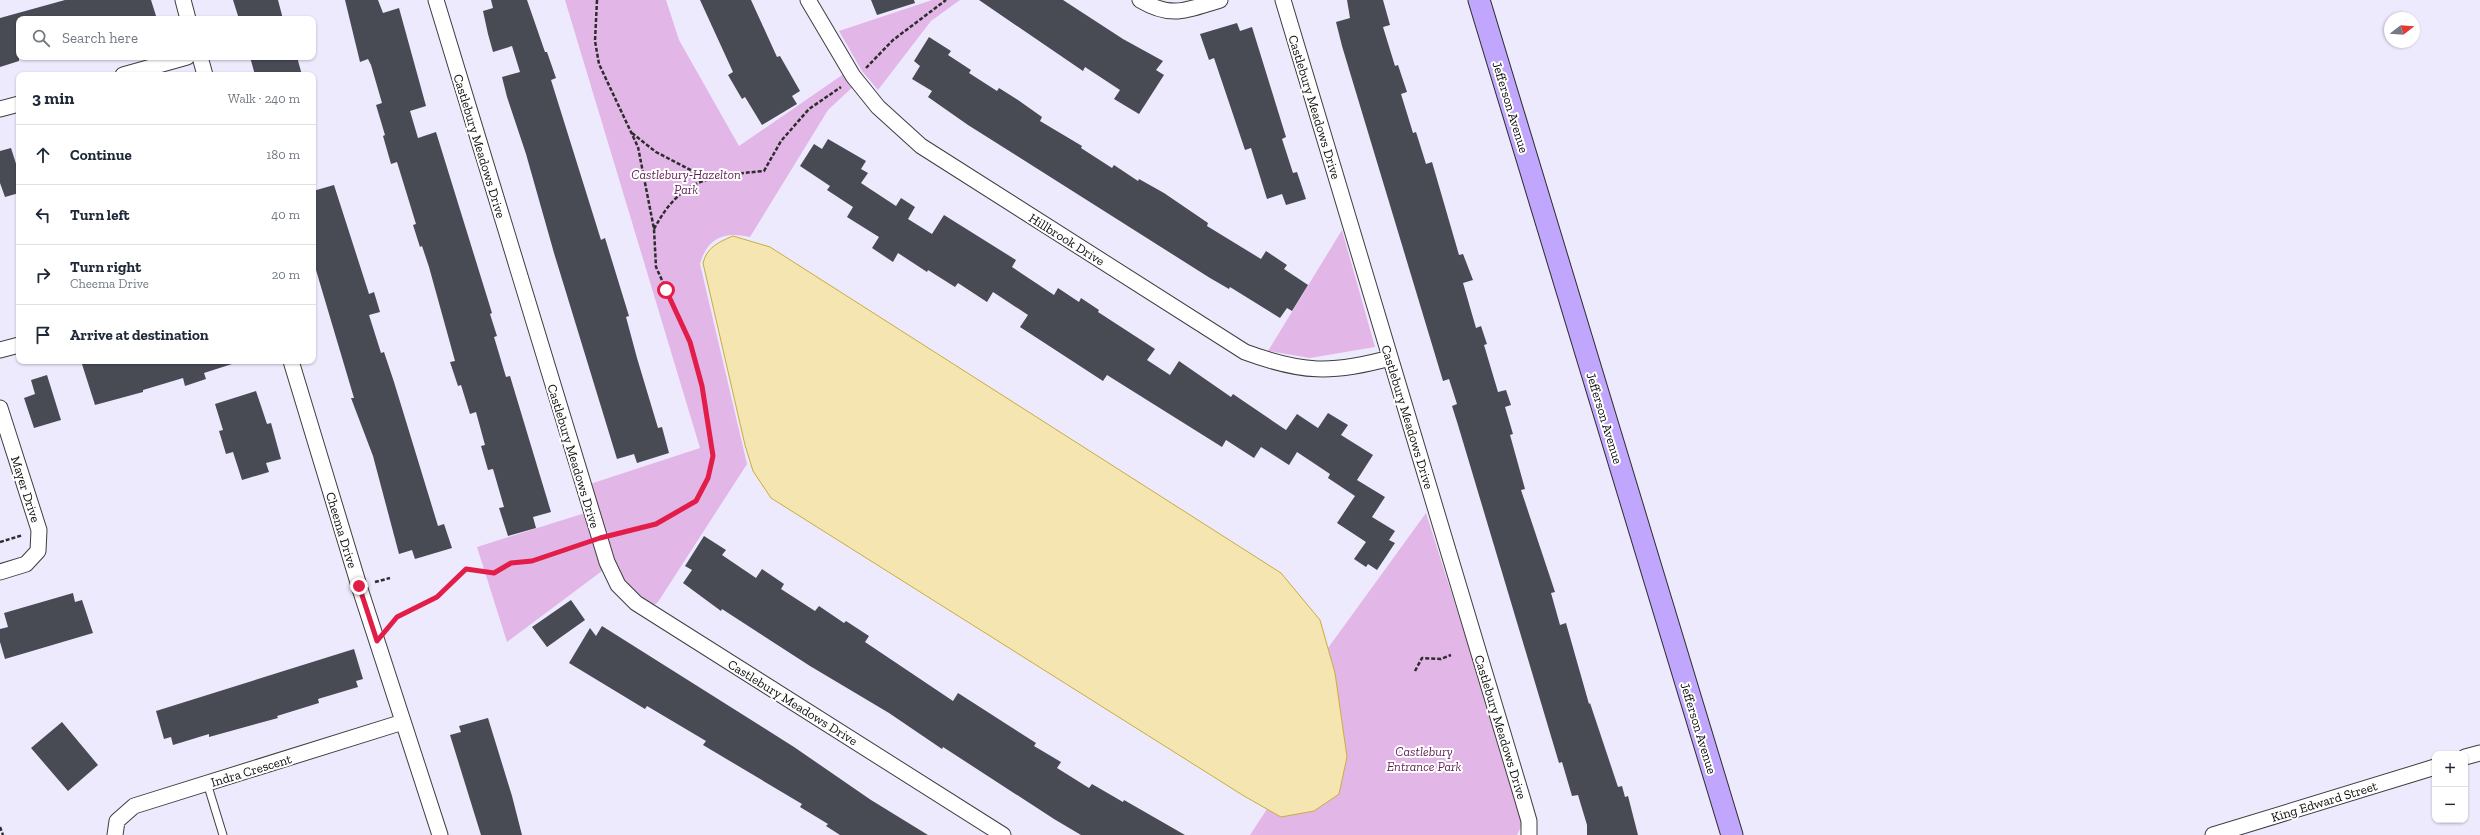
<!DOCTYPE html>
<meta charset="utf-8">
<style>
body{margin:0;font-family:"Zilla Slab",serif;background:#f2f2f3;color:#1f2937}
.controls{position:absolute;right:12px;bottom:12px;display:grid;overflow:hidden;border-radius:8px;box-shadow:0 1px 3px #0004}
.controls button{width:36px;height:36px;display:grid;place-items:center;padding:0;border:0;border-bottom:1px solid #e0e1e3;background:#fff;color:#1f2937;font:20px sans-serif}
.compass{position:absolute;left:2384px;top:12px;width:36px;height:36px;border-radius:50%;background:#fff;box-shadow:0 1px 3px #0004;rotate:73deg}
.stop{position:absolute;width:12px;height:12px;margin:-9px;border:3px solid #e11d48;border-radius:50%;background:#fff}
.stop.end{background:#e11d48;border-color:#fff;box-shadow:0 1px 4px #0008}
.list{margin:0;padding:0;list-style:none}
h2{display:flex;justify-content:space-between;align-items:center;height:52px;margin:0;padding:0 16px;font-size:17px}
h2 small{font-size:13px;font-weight:400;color:#747a83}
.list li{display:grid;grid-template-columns:26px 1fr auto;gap:12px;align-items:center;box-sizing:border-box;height:60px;padding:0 16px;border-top:1px solid #e0e1e3}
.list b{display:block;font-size:15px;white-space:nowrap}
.list p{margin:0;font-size:13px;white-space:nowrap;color:#747a83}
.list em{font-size:13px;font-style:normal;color:#747a83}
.icon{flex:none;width:22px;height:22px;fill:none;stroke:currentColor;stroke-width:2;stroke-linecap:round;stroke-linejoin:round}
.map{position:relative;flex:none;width:2480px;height:835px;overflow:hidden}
.search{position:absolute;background:#fff;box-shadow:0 1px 3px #0004;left:16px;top:16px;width:300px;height:44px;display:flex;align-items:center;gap:10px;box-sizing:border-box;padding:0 14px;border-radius:8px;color:#747a83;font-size:15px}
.panel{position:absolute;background:#fff;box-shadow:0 1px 3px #0004;left:16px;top:72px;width:300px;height:292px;border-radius:8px}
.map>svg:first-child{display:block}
.green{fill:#e2b6e7}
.water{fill:#f4e5b1;stroke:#c9ad3a}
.building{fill:#484a54}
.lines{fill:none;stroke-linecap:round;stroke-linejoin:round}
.lane-casing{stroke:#3e3e3e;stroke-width:9}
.street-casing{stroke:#3e3e3e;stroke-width:17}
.secondary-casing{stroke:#2d2d2d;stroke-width:23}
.path{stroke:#2d2d2d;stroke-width:2.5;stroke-dasharray:4 2;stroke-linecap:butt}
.lane{stroke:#fff;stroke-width:7}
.street{stroke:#fff;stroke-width:15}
.secondary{stroke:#c0a7fd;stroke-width:21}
.route{stroke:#e11d48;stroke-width:5}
.labels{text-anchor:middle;stroke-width:4;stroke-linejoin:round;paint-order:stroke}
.street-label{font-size:13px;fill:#0b0b0b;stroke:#fff}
.park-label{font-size:13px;font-style:italic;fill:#601e53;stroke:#fff}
</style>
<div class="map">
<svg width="2480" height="835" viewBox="0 0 2480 835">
<rect width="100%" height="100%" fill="#eeeafe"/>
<path class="green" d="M565,0H666L679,40L739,146L848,71L856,84L828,110L750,237C724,231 707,238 700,264L747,464L658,602L650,608L640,600L609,558L587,485L700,448Z
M932,0H960L931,21L878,90L862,71L839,31Z
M1342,230L1375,347L1310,358L1268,351Z
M585,513L602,571L507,642L477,547Z
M1426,513L1524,821L1517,835H1250L1267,809L1281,817L1314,811L1339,794L1347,757L1335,673L1328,648Z"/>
<path class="water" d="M733,236L770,247L1281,573L1320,620L1335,673L1347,757L1339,794L1314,811L1281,817L1244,796L771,498L753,471L745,445L703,263C707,247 719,242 733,236Z"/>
<path class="building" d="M65,0H151L157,19H19V61L0,67V18Z
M233,0H278L283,19H239Z
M345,0H378L383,13L399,8L426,106L410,111L418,138L436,132L492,313L490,314L497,336L494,337L506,377L510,376L551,512L533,517L536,528L508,536L499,508L504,507L493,469L488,470L481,446L485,445L476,412L470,414L461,385L458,386L450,362L455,361L429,267L422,246L420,247L413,225L416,224L397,162L391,164L383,136L385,135L376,105L382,103L371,65L368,59L360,62Z
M491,0H527L545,52H547L556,78L551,80L601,240L605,238L629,316L626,317L637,358L658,428L662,427L669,453L637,463L634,454L617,459L554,253L526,154L507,97L502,77L520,72L512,46L493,52L488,34L483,11L493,8Z
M700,0H751L777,57L780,56L800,91L792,96L797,104L762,125L745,97L742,99L728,75L733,72Z
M871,0H914L915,3L877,15Z
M979,0H1063L1123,39L1163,61L1156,70L1164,75L1139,114L1114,99L1120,90L1085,67L1083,71Z
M1347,0H1383L1390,25L1383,27L1395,66L1398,65L1407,92L1401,94L1413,133L1416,132L1426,164L1432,162L1459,255L1463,254L1473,280L1463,283L1476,328L1481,326L1487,344L1484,345L1498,392L1506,390L1511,405L1505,407L1513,434L1510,435L1525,489L1521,490L1555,592L1551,593L1560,625L1566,623L1589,704L1590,703L1618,787L1622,786L1625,797L1628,796L1638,835H1587V825L1578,795L1572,796L1562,762L1559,763L1458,425L1452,406L1457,404L1449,379L1443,381L1342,46L1336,22L1350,18Z
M1237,23L1240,31L1252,27L1286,137L1282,139L1293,173L1297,172L1306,199L1286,205L1282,194L1267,199L1251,148L1245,150L1214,58L1209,60L1200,34Z
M929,37L951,51L948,55L971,70L969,73L997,91L999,88L1018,100L1042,117L1040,121L1082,146L1081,148L1112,168L1114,165L1138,181L1139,179L1164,193L1208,223L1207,226L1261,259L1266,251L1287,265L1284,269L1308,285L1292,311L1287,308L1280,318L1230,287L1229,289L1210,278L968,125L928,97L932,91L912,79L920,66L914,61Z
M250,57H297L302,75H255Z
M828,139L866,161L861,169L868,173L861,183L896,206L901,198L915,207L908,219L932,234L944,215L1016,260L1012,267L1054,295L1058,288L1079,302L1081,298L1099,310L1098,312L1155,349L1147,360L1170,375L1179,361L1231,397L1233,394L1286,430L1297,414L1318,428L1328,413L1348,425L1341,435L1373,455L1357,480L1385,497L1372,517L1395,531L1389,540L1395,543L1377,570L1368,564L1366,567L1354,559L1366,542L1337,523L1355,496L1328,478L1330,474L1297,452L1289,465L1261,447L1254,458L1226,440L1222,447L1107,375L1103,381L1020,327L1028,315L993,292L987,302L958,283L955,287L928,270L927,272L898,253L893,262L872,248L879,237L847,217L853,207L827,190L830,186L800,166L814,144L822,149Z
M11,148L19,173V193L5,197L0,183V151Z
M334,185L369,294L374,292L380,312L369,315L381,353L384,352L394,382L438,526L444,524L452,548L415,559L412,550L399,554L373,456L351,398H354L313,260V191Z
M81,361H231L232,364L204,373L206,379L185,386L183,378L143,390V392L95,405Z
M47,375L61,420L34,428L24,398L35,394L31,380Z
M256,391L267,424L271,423L281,459L266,463L269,472L242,480L233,452L226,454L219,431L223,430L215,404Z
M704,536L726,550L722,555L756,578L762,569L784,584L781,589L815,611L819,606L844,623L846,621L869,636L865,642L953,701L958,693L1036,743L1034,746L1061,762L1057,768L1089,788L1092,784L1123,802L1124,800L1185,835H1081L1054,819L943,747L942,749L889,713L810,666L722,609L721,611L683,583L692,570L685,566Z
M73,593L75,602L82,600L93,633L5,659L0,642V629L8,627L4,613Z
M571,600L585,620L547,647L532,627Z
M602,626L794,747L871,800L928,835H840L826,826L828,824L800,807L802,804L703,745L706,741L647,706L645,709L569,663L590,628L596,636Z
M354,649L363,679L356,681L358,687L318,699L319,703L277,716L278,718L209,737V734L173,745L171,737L164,739L156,711Z
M488,718L512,796L522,835H481L450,735L461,732L459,726Z
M62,722L98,765L68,791L31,748Z"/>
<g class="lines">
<defs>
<path id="lane" d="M207,783L223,835"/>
<path id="street" d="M183,0L188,19
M436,0L607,562L618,585L636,603L1003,835
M808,0L853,76L878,107L921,146L1245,352C1302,373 1332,374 1390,358
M1140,0C1172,19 1187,10 1220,0
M1283,0L1522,797L1529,821V835
M200,57L205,75
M123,75L187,57
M0,109L19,104
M0,350L19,345
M291,361L360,589L440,835
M0,408L39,530L38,551L26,564L0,572
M2465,757L2480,753
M115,835L117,821L134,806L403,722
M2213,835L2435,767"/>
<path id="secondary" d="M1479,0L1732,835"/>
</defs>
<use href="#lane" class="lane-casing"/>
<use href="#street" class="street-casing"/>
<use href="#secondary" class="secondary-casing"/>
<path class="path" d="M597,0L595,41L599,64L638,147L654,229L656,267L690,342L702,386L713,456L708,479L696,501L656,524L616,534
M866,68L893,40L946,0
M632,133L656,152L708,179
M654,229C681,178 710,176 764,171L781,141L809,109L841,87
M0,542L23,535
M375,582L390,578
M389,626L397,617L437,597L467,569L494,573L511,563L532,561L586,543
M1415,671L1422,658L1441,659L1451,655
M0,827L3,835"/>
<use href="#lane" class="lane"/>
<use href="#street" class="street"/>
<use href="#secondary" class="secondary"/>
</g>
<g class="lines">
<path class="route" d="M359,586L377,641L397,617L437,597L466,569L494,573L511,563L532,561L600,538L656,524L696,501L708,478L713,456L702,386L690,342L666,290"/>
</g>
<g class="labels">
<g class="street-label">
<text transform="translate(1315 107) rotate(73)" y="5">Castlebury Meadows Drive</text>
<text transform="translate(1511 107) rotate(73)" y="5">Jefferson Avenue</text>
<text transform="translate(480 146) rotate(73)" y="5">Castlebury Meadows Drive</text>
<text transform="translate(1067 239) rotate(32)" y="5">Hillbrook Drive</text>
<text transform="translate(1408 417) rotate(73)" y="5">Castlebury Meadows Drive</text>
<text transform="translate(1605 418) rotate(73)" y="5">Jefferson Avenue</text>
<text transform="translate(574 456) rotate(73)" y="5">Castlebury Meadows Drive</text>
<text transform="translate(26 489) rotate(72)" y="5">Mayer Drive</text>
<text transform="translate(342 530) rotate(73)" y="5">Cheema Drive</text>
<text transform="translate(793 702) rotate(32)" y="5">Castlebury Meadows Drive</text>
<text transform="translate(1501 727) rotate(73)" y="5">Castlebury Meadows Drive</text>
<text transform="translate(1699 728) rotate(73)" y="5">Jefferson Avenue</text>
<text transform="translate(251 770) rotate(-17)" y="5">Indra Crescent</text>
<text transform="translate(2324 801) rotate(-17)" y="5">King Edward Street</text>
</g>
<g class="park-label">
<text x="686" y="179">Castlebury-Hazelton<tspan x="686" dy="15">Park</tspan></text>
<text x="1424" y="756">Castlebury<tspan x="1424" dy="15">Entrance Park</tspan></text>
</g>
</g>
</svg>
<div class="controls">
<button>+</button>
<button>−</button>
</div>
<svg class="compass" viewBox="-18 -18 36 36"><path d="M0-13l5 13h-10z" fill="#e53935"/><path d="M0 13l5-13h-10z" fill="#747a83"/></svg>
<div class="stop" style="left:666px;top:290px"></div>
<div class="stop end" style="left:359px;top:586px"></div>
<div class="search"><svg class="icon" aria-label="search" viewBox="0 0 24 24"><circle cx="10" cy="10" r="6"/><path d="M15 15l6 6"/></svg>Search here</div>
<section class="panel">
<h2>3 min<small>Walk · 240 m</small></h2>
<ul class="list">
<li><svg class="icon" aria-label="ahead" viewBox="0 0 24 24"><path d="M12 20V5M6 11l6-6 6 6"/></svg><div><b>Continue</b></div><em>180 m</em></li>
<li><svg class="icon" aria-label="left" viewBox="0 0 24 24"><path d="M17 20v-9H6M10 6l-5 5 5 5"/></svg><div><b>Turn left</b></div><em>40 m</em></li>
<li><svg class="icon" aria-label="right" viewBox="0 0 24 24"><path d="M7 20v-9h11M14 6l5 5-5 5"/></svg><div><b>Turn right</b><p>Cheema Drive</p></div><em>20 m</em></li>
<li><svg class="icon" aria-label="arrive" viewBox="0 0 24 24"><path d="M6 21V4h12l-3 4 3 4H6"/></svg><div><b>Arrive at destination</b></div></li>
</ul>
</section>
</div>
